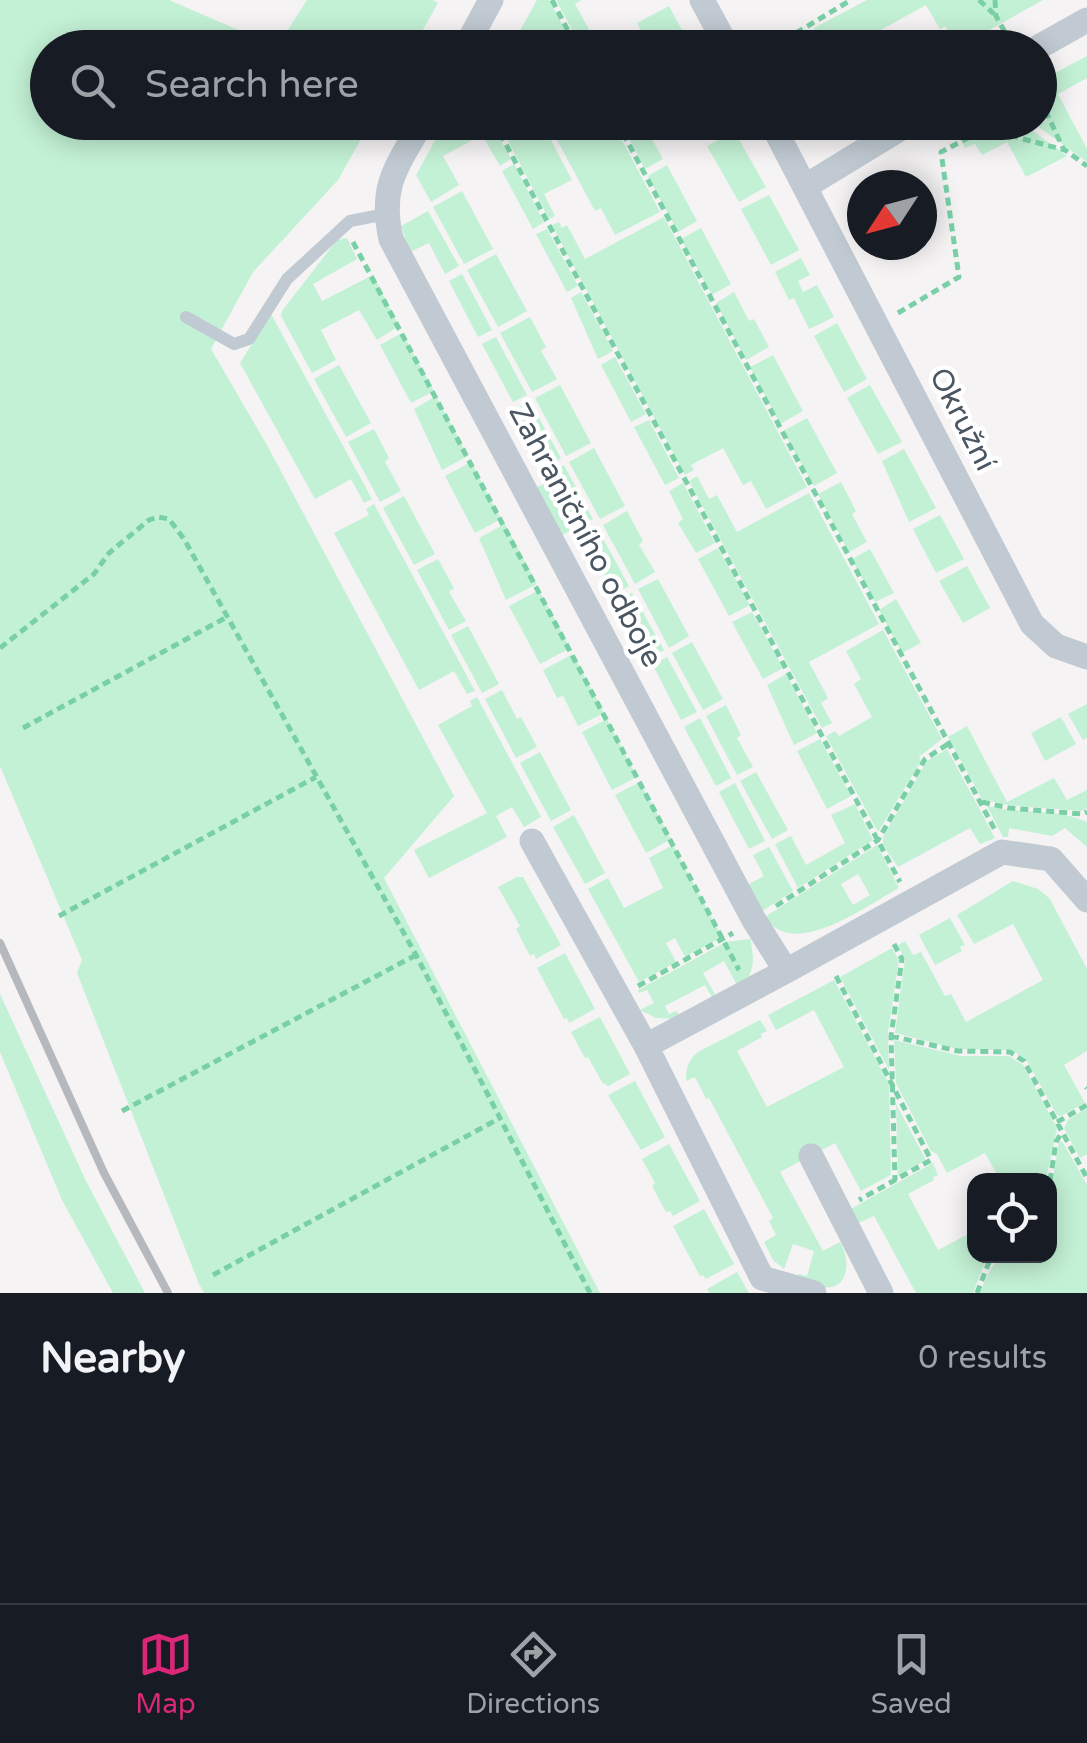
<!DOCTYPE html>
<meta charset="utf-8">
<style>
body{margin:0;font-family:"Varela Round",sans-serif;background:#20242c;color:#f1f3f6}
.controls{position:absolute;right:30px;bottom:30px;display:grid;overflow:hidden;border-radius:20px;box-shadow:0 5px 25px #0003}
.controls button{width:90px;height:90px;display:grid;place-items:center;padding:0;border:0;border-bottom:2px solid #363941;background:#171b24;color:#f1f3f6;font:50px sans-serif}
.compass{position:absolute;left:847px;top:170px;width:90px;height:90px;border-radius:50%;background:#171b24;box-shadow:0 5px 25px #0003;rotate:234deg}
.list{margin:0;padding:0;list-style:none}
h2{display:flex;justify-content:space-between;align-items:center;height:130px;margin:0;padding:0 40px;font-size:42px}
h2 small{font-size:32px;font-weight:400;color:#9ea1a6}
.icon{flex:none;width:55px;height:55px;fill:none;stroke:currentColor;stroke-width:2;stroke-linecap:round;stroke-linejoin:round}
.map{position:relative;flex:none;width:1087px;height:1293px;overflow:hidden}
.search{position:absolute;background:#171b24;box-shadow:0 5px 25px #0003;left:30px;right:30px;top:30px;height:110px;display:flex;align-items:center;gap:25px;box-sizing:border-box;padding:0 35px;border-radius:55px;color:#9ea1a6;font-size:38px}
.sheet{height:310px;background:#171b24}
nav{display:flex;justify-content:space-around;align-items:center;box-sizing:border-box;height:140px;border-top:2px solid #363941;background:#171b24;font-size:28px;color:#9ea1a6}
nav a{display:grid;justify-items:center;gap:5px}
nav .on{color:#db2777}
.map>svg:first-child{display:block}
.green{fill:#c3f1d5;fill-rule:evenodd}
.lines{fill:none;stroke-linecap:round;stroke-linejoin:round}
.path{stroke:#7ad0a6;stroke-width:5;stroke-dasharray:8 5;stroke-linecap:butt}
.lane{stroke:#c1cad2;stroke-width:12}
.street{stroke:#c1cad2;stroke-width:25}
.rail{stroke:#b5b8bd;stroke-width:8}
.labels{text-anchor:middle;stroke-width:9;stroke-linejoin:round;paint-order:stroke}
.street-label{font-size:30px;fill:#4a5661;stroke:#fff}
</style>
<div class="map">
<svg width="1087" height="1293" viewBox="0 0 1087 1293">
<rect width="100%" height="100%" fill="#f5f3f3"/>
<path class="green" d="M0,0H169L277,47L307,0H432L438,3L413,47L48,48V122L370,123L338,180L253,272L211,349L267,445L454,796L384,878L600,1293H204L199,1284L77,973L82,960L0,766Z
M537,0H549L574,47H524L517,36Z
M556,0H582L575,4L591,33L577,39Z
M867,0H1043L959,47L945,26L940,29L926,5L850,47H824L814,28Z
M669,6L691,47H649L637,23Z
M1087,56V78L1058,94L1087,149V162L1033,123L1040,122V81Z
M449,122L491,123L511,159L500,166L482,135L443,156L459,185L431,202L416,175L443,126Z
M963,122L1022,123L1067,156L1026,177L1007,142L982,155L975,144L965,148L954,127Z
M542,123L572,180L544,194L555,216L549,219L499,124Z
M548,123H613L660,212L615,235L601,208L595,211Z
M621,123H638L643,132L647,130L663,159L645,169Z
M734,131L766,187L739,202L707,146Z
M514,164L544,222L533,229L502,171Z
M667,165L697,221L678,232L648,176Z
M462,191L493,249L464,264L433,207Z
M769,195L799,250L771,265L741,209Z
M428,211L459,266L445,274L429,243L410,252L401,226Z
M664,217L807,487L766,509L751,481L743,485L723,448L691,465L694,470L685,475L552,225L559,222L562,228L567,225L585,259Z
M701,228L731,284L712,295L681,239Z
M547,229L578,286L567,292L536,234Z
M347,238L357,259L313,284L322,301L373,275L399,326L377,340L359,310L321,330L336,360L312,373L281,316L282,311L337,240Z
M496,254L527,311L498,327L467,270Z
M801,258L810,275L798,281L803,292L817,285L834,317L809,329L794,298L789,300L775,272Z
M462,274L492,330L478,337L449,281Z
M581,292L613,351L598,359L571,298Z
M734,292L749,321L754,319L769,347L746,360L716,303Z
M271,314L372,499L364,503L351,479L315,499L240,363Z
M530,317L546,347L541,351L557,379L532,392L500,333Z
M837,323L867,379L844,392L814,336Z
M402,333L434,391L411,403L380,345Z
M496,337L527,395L513,402L482,344Z
M773,355L803,411L780,424L750,367Z
M615,357L646,414L631,422L601,365Z
M339,365L371,423L346,437L314,379Z
M560,385L591,443L566,456L535,398Z
M870,385L902,442L878,454L847,398Z
M436,396L468,456L442,470L414,409Z
M530,402L561,458L547,466L516,409Z
M807,418L837,473L814,486L783,431Z
M649,420L679,478L665,485L634,427Z
M374,429L389,458L385,462L401,491L380,502L348,442Z
M594,448L625,506L600,519L569,462Z
M904,449L936,508L909,522L882,461Z
M471,462L501,519L475,533L445,476Z
M564,465L593,519L562,535L536,488L553,479L550,472Z
M697,476L709,499L717,495L737,532L809,493L879,624L809,662L828,698L821,703L832,723L822,728L689,481Z
M841,482L856,511L852,514L867,542L849,552L818,494Z
M683,483L715,543L696,553L678,523L683,519L669,491Z
M404,496L435,554L414,565L383,508Z
M374,504L475,691L467,694L454,671L419,690L334,533L369,515L366,509Z
M627,511L643,541L639,545L655,572L635,584L603,525Z
M940,515L964,559L936,573L913,529Z
M505,524L537,584L506,600L479,538Z
M596,526L629,586L615,594L582,533Z
M718,548L750,605L729,616L698,559Z
M870,549L894,593L875,602L852,559Z
M438,559L454,588L449,592L466,621L449,630L417,570Z
M967,566L990,608L963,623L939,581Z
M658,579L689,636L669,648L638,589Z
M539,590L570,648L540,664L509,606Z
M632,593L664,650L650,658L618,601Z
M896,599L921,643L902,653L879,610Z
M752,612L783,668L763,679L732,622Z
M468,626L499,684L482,693L451,635Z
M883,630L942,739L919,757L921,761L878,832L826,736L835,731L839,736L872,717L854,684L861,679L846,651Z
M692,642L723,699L703,710L672,653Z
M573,654L604,713L578,726L563,696L557,698L543,670Z
M667,657L697,712L681,720L653,665Z
M786,674L817,733L794,745L767,685Z
M502,690L517,719L521,717L537,747L516,758L485,699Z
M477,697L541,817L524,827L512,807L496,816L507,837L429,878L414,850L487,813L438,725L472,706L470,701Z
M1087,704V738L1083,740L1068,714Z
M726,705L741,735L737,738L753,767L737,775L706,716Z
M1061,717L1076,744L1045,761L1031,733Z
M700,718L731,778L716,786L684,727Z
M607,719L637,777L612,790L582,732Z
M967,726L1007,802L1054,778L1067,800L1087,790V808L1082,811L1008,805L982,799L948,737Z
M820,739L851,796L827,809L797,751Z
M947,749L995,838L980,844L970,828L898,867L883,845V837L927,761Z
M540,752L571,810L551,821L520,763Z
M756,772L788,830L772,839L740,781Z
M640,782L671,839L646,853L615,795Z
M735,783L765,841L749,849L719,792Z
M855,804L873,840L798,888L775,844L791,836L806,865L845,843L831,815Z
M987,806C1019,814 1057,808 1087,822V847L1065,828L1052,836L1009,828L1008,837H1003Z
M574,815L605,873L585,884L553,827Z
M673,845L722,937L685,957L675,938L666,943L676,962L639,982L588,889L608,878L624,908L663,888L649,858Z
M877,845L899,888C865,906 794,961 765,917ZM858,874L870,895L853,905L841,884Z
M769,847L793,891L761,912L747,885L764,876L753,855Z
M517,877H523L561,945L536,959L534,954L530,956L516,929L520,926L498,887Z
M1013,881L1038,889L1050,899L1087,969V1051L1064,1065L1085,1103L1061,1116L1057,1115L1026,1059L1011,1050L958,1049L895,1033L905,959L898,945L905,941L913,955L921,952L945,996L951,994L966,1022L1043,980L1013,924L974,944L957,915Z
M950,918L965,945L960,947L962,951L935,965L919,935Z
M750,939C755,959 755,974 739,989L724,961L703,973L718,1000L715,1002L705,985L665,1006L669,1014L677,1011L681,1019L656,1018L640,1010L654,1003L647,990L639,993L638,990L726,942Z
M892,948L899,960L888,1032L889,1070L840,977Z
M565,953L595,1009L569,1023L567,1018L564,1019L537,968Z
M834,980L889,1084L891,1175L861,1191L835,1143L780,1172L823,1251L840,1242C851,1260 850,1292 820,1287C813,1286 804,1281 797,1278L798,1274L807,1276L814,1251L793,1244L784,1269L773,1260L764,1242L776,1235L769,1221L773,1218L709,1098L706,1099L695,1077L686,1081C686,1068 688,1060 698,1052L760,1020L767,1031L761,1034L762,1037L737,1051L767,1107L844,1067L814,1010L776,1030L768,1015Z
M0,994L86,1181L145,1293H113L62,1200L0,1052Z
M600,1017L630,1074L608,1086L602,1082L588,1057L585,1058L571,1032Z
M894,1040L961,1056H1009L1023,1065L1057,1128L1046,1180H1000L985,1153L947,1173L937,1154L931,1151L896,1083Z
M635,1081L665,1137L641,1150L608,1095Z
M896,1104L926,1160L898,1176Z
M1087,1108V1154L1080,1158L1064,1128L1069,1119Z
M1062,1141L1087,1185V1293H980C998,1246 1003,1256 1050,1256V1196L1059,1142Z
M669,1144L700,1201L673,1216L670,1211L666,1212L652,1186L655,1183L642,1159Z
M933,1163L938,1175L933,1177L934,1180L908,1194L938,1250L974,1231V1256H991L986,1260L973,1293H916L874,1216L856,1224L849,1210Z
M704,1209L734,1264L706,1279L703,1275L700,1276L673,1226Z
M737,1272L749,1293H709L707,1289Z"/>
<g class="lines">
<path class="path" d="M552,0L577,48
M979,0L994,14
M995,0L996,16L1011,43
M796,33L851,0
M1040,99L1064,150
M494,122L900,882
M617,122L995,830
M353,242L739,970
M898,313L959,277L941,152L985,129L1065,150L1087,166
M0,648L94,574L109,553L149,520L158,517L169,519L184,539L416,955L590,1293
M23,728L227,617
M982,802L1009,808L1082,814L1087,812
M776,906L878,840L925,759L948,744
M59,916L316,777
M894,944L902,959L891,1036L895,1180
M836,976L931,1160L859,1200
M638,986L733,933
M891,1036L958,1051L1010,1052L1024,1061L1087,1178
M1086,1087L1087,1088
M122,1111L416,955
M1057,1122L1087,1105
M1050,1181L1056,1142L1062,1132
M213,1275L498,1119
M977,1293L989,1262L996,1256"/>
<path class="lane" d="M186,317L234,344L249,339L287,279L350,221L386,214"/>
<path class="street" d="M702,0L728,48
M465,48L491,0
M1037,48L1087,20
M422,122C397,167 379,185 391,239L754,920L786,971L1002,852L1051,859L1087,900
M771,122L1032,624L1056,646L1087,657
M806,186L911,122
M532,841L646,1046L762,1278L814,1293
M646,1046L786,971
M811,1156L881,1293"/>
<path class="rail" d="M0,943L104,1173L168,1293"/>
</g>
<g class="labels">
<g class="street-label">
<text transform="translate(963 419) rotate(63)" y="10">Okružní</text>
<text transform="translate(586 535) rotate(62)" y="10">Zahraničního odboje</text>
</g>
</g>
</svg>
<div class="controls">
<button><svg class="icon" aria-label="locate" viewBox="0 0 24 24"><circle cx="12" cy="12" r="6"/><path d="M12 2v4M12 18v4M2 12h4M18 12h4"/></svg></button>
</div>
<svg class="compass" viewBox="-18 -18 36 36"><path d="M0-13l5 13h-10z" fill="#e53935"/><path d="M0 13l5-13h-10z" fill="#9ea1a6"/></svg>
<div class="search"><svg class="icon" aria-label="search" viewBox="0 0 24 24"><circle cx="10" cy="10" r="6"/><path d="M15 15l6 6"/></svg>Search here</div>
</div>
<section class="sheet">
<h2>Nearby<small>0 results</small></h2>
<ul class="list">
</ul>
</section>
<nav>
<a class="on"><svg class="icon" aria-label="map" viewBox="0 0 24 24"><path d="M3 6l6-2 6 2 6-2v14l-6 2-6-2-6 2zM9 4v14M15 6v14"/></svg>Map</a>
<a><svg class="icon" aria-label="directions" viewBox="0 0 24 24"><path d="M12 3l9 9-9 9-9-9zM9 14v-3h6M13 9l2 2-2 2"/></svg>Directions</a>
<a><svg class="icon" aria-label="saved" viewBox="0 0 24 24"><path d="M7 4h10v16l-5-4-5 4z"/></svg>Saved</a>
</nav>
